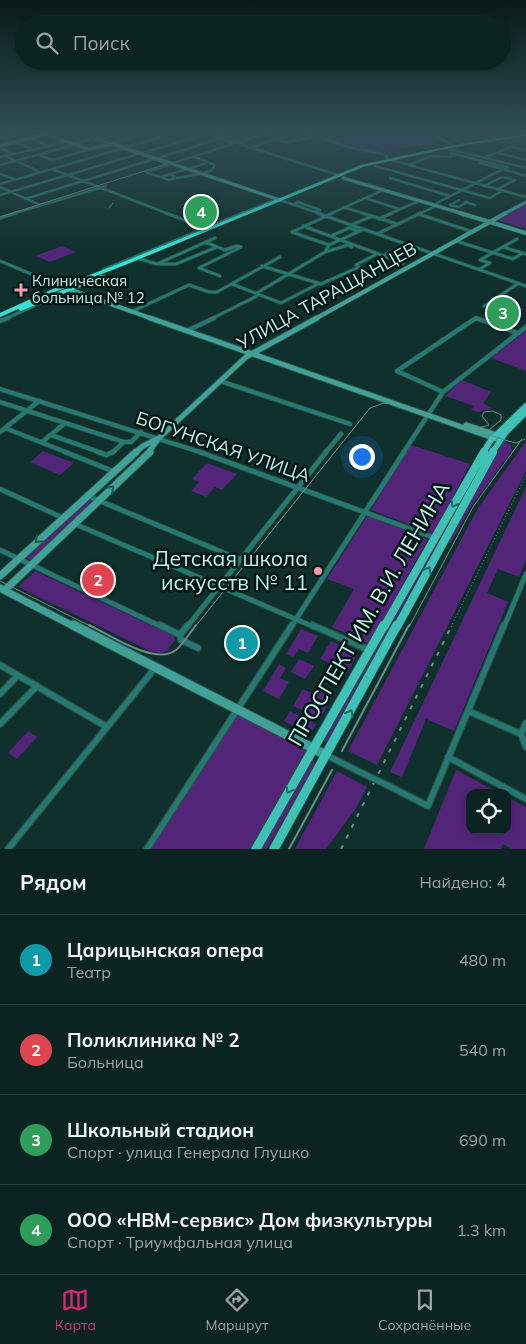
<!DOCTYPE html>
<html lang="ru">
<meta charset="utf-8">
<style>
body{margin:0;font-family:Mulish,sans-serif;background:#142c2a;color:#f1f3f6}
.controls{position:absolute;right:15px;bottom:15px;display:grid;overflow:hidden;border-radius:10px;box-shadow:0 2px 8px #0003}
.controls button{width:45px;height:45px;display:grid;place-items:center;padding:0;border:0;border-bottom:1px solid #2b413f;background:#0b2421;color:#f1f3f6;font:25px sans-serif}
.you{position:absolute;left:361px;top:456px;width:18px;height:18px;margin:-12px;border:4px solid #fff;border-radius:50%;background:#1a73e8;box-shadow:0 0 0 8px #1a73e833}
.badge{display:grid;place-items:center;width:32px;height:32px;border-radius:50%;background:#db2777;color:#fff;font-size:16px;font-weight:700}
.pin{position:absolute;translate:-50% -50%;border:2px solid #fff;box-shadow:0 1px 5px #0006}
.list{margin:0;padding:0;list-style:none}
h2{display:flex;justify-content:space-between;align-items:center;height:65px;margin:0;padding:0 20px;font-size:21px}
h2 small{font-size:16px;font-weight:400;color:#9aa4a5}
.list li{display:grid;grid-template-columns:32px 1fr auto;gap:15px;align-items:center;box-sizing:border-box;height:90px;padding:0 20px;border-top:1px solid #2b413f}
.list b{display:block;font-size:19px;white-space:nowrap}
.list p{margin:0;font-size:16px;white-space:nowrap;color:#9aa4a5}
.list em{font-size:16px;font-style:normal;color:#9aa4a5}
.icon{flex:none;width:28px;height:28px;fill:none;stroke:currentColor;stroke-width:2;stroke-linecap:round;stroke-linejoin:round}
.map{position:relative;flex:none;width:526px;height:849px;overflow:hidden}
.search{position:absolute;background:#0b2421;box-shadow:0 2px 8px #0003;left:15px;right:15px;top:15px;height:55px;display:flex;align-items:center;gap:12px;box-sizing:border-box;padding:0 18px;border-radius:28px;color:#9aa4a5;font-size:19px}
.sheet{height:425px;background:#0b2421}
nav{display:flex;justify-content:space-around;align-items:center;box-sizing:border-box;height:70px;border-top:1px solid #2b413f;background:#0b2421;font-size:14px;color:#9aa4a5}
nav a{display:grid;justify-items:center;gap:2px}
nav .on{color:#db2777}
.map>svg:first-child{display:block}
.green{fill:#522579}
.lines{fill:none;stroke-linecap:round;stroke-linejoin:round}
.street-far4-casing{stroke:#2c4f4a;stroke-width:3}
.street-far3-casing{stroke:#2c4f4a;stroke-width:4}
.street-far2-casing{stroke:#2c4f4a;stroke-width:5.5}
.street-far1-casing{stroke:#2c4f4a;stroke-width:6}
.street-casing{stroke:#2c4f4a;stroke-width:8}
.secondary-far4-casing{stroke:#2c4f4a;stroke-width:4.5}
.secondary-far3-casing{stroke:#2c4f4a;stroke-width:5}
.secondary-far2-casing{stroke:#2c4f4a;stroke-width:7}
.secondary-far1-casing{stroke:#2c4f4a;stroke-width:9}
.secondary-casing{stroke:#2c4f4a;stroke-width:11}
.primary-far2-casing{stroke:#2c4f4a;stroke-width:8}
.primary-far1-casing{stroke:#2c4f4a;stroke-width:9}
.primary-casing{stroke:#2c4f4a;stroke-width:11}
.highway-casing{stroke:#2c4f4a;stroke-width:1}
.street-far4{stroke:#257971;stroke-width:2}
.street-far3{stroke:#257971;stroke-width:2.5}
.street-far2{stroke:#257971;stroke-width:4}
.street-far1{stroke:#257971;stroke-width:4.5}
.street{stroke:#257971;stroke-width:5.5}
.secondary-far4{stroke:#41a196;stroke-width:3}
.secondary-far3{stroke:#41a196;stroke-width:4}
.secondary-far2{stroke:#41a196;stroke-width:5}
.secondary-far1{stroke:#41a196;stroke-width:7}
.secondary{stroke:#41a196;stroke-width:9}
.primary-far2{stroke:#3fc2b5;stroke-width:5.5}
.primary-far1{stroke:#3fc2b5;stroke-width:8}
.primary{stroke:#3fc2b5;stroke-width:9}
.highway{fill:#38e0d0;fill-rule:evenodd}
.tram-far1{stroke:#678e89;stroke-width:1}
.tram{stroke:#678e89;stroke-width:2}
.rail-far1{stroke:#678e89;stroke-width:1;stroke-dasharray:1 2.5;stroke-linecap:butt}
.rail{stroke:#678e89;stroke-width:2;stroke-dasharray:4 8;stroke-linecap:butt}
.street-bridge-casing{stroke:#2c4f4a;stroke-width:8;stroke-linecap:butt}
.street-bridge{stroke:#257971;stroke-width:5.5}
.oneway{stroke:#1e554e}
.oneway2{stroke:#206c64}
.poi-dot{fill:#f29aad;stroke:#021614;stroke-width:2}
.labels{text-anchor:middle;stroke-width:5;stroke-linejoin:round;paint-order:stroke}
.far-poi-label{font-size:15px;fill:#c2f0ea;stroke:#021614;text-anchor:start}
.street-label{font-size:18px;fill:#c2f0ea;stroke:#021614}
.near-poi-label{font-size:21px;fill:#c2f0ea;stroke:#021614;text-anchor:end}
.near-street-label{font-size:21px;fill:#c2f0ea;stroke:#021614}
</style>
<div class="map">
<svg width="526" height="849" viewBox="0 0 526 849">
<rect width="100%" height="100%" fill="#0f302c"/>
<path class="green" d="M316,132H415L418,135L411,138L417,139L420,134L437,140L431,144L369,153L315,135Z
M526,204V229L496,220Z
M62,246L76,252L50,262L35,256Z
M503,302L524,309L503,324L482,316Z
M526,331V371L491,358Z
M462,380L491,392L483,403L492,408L478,412L471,410L474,406L445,396Z
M504,441L511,445L512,451L472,505L451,543L448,542Z
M526,441V471L377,765L348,751L478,508Z
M411,445L470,464L434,534L371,510Z
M43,451L74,463L60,475L30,462Z
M207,463L237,474L222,490L215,487L206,497L191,491L199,482L192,479Z
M526,487V560L519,577L498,569L487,593L508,602L454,731L426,719L402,777L390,772Z
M88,497L96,501L32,561L23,556Z
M367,516L428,539L370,644L332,627L354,589L327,579Z
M436,541L439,542L327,742L322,739Z
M35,571L174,636L175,640L169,648L171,649L161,653L152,652L18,587Z
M301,629L318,636L308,653L299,649L293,657L286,654Z
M331,641L358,654L346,675L331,668L333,665L320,659Z
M299,659L314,666L305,679L291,672Z
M279,664L286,668L280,678L289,682L279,699L263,691Z
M303,689L317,695L320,691L332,697L320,719L293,706Z
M290,711L316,724L310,735L284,721Z
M237,713L306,751L250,849H148Z
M28,731L37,737L17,759L8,753Z
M314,761L315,764L267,849H261L310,762Z
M456,770L499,793H470V830H507V797L526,807V849H512L503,844L501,849H424Z
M337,771L367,787L356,808L326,849H295Z"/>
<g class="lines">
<defs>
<path id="street-far4" d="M12,132L47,145
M39,132L45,134L52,132
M201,132L338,175
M247,132L257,135
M428,132L454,146
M507,132L513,136
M83,134L111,144L146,132
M0,137L13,142
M97,137L115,132
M275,140L288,142L317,136L347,147L382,154L387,156V159L526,197
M15,142L32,149
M73,144L90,140
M198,145L222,138
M0,148L14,154
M248,148L298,132
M445,148L526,168
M181,151L197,146
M450,153L483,161
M497,153L526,160
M38,155L53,160L91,149
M5,156L40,172
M0,157L65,142
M195,157L215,165L212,170L201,174
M486,157L511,147L526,150
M483,161L507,167H508L503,169L480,163Z
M375,163V166L490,198L502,191
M0,165L74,145
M409,165L431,156L449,157L457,154
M52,169L169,214
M146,172L269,132
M147,173L161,177L207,163
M0,174L14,179
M169,174L177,178L199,174
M161,177L169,180L175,178
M390,178L450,196
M0,184L179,132
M484,186L502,177L515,180L498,189
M0,187L40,205
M0,195L206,134
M365,198L399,209
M25,199L180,151
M280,200L321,214
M459,200L450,205L458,207L467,202
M465,202L475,205
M435,204L503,169L526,176
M293,205L298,202L320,210L314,212
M343,207L366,214
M12,214L106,186
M240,214L277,199
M330,214L383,190
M389,214L419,201
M419,214L436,206"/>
<path id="street-far3" d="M166,213L205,228
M317,213L526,286
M362,213L397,224
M418,214L473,232
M0,218L16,213
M379,219L392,213
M351,225L370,217
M303,226L403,263
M377,234L421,213
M331,236L349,228L359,231
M456,241L513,259L523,253
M205,242L225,250L236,246L241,247L199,268L220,276
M329,245L292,232L333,213
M503,247L526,254
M325,252L348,245L352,247
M382,256L406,244
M140,259L157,264L215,238
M0,261L62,287
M160,264H176L217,247
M262,266L321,284L359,267L356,265L375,255
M480,269L490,263L480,260L517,239
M103,270L243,213
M232,284L281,303L318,284
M484,306L519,283
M133,311L189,285L209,292H217L280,257
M5,319L40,303
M211,319L257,296V293L325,252L329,245L364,229
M475,319H478"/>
<path id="street-far2" d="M0,321L8,318
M189,330L214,318
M220,381L350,424
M0,389L203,453
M443,392L397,371L476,318L517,333
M0,402L124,442H131L141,432
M5,428L68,453
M0,432L39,401
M51,435L102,453
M42,442L65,423
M112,453L124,442
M325,453L341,434
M403,453L443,392L526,327"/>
<path id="street-far1" d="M65,452L115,472
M98,452L106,455L113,452
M200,452L435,538
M0,489L63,518
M88,496L241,560
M75,524L314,627
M0,550L162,627
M187,627L326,452
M291,627L404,452
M504,627L526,574"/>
<path id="street" d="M160,625L180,635
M188,625L180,635L181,640L198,648
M312,625L369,650
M0,665L107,727
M0,694L18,675
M468,711L521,734L526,747
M0,724L37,686
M521,734L526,723
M326,755L368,776
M448,757L526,799
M391,787L428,806L504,625
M8,849L155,668
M147,849L292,625"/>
<path id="secondary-far4" d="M0,146L45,134L88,149L113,144L280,200
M343,178L464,214
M504,214L526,202"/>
<path id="secondary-far3" d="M460,213L526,233
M71,290L153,319
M315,319L506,213"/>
<path id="secondary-far2" d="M150,318L496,439
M466,425L500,436
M135,453L143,446L159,438L246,357L317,318
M148,453L159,438"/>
<path id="secondary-far1" d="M0,576L136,452
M0,588L75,627
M5,590L150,452"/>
<path id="secondary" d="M73,625L326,755"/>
<path id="primary-far2" d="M483,453L491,440L526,406
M492,453L506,432L526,412"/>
<path id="primary-far1" d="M384,627L484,452
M397,627L493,452"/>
<path id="primary" d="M256,849L384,625
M274,849L397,625"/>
<path id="highway" d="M526,134V136L454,147L363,167L125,265L57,291L35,301L101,275H105V277L23,310L21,311L18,309L0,317V313L53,289L121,263L361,165L454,145Z"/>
</defs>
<use href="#street-far4" class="street-far4-casing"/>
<use href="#street-far3" class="street-far3-casing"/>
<use href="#street-far2" class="street-far2-casing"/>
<use href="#street-far1" class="street-far1-casing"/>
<use href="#street" class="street-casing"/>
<use href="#secondary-far4" class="secondary-far4-casing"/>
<use href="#secondary-far3" class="secondary-far3-casing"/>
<use href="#secondary-far2" class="secondary-far2-casing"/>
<use href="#secondary-far1" class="secondary-far1-casing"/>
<use href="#secondary" class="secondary-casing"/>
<use href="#primary-far2" class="primary-far2-casing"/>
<use href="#primary-far1" class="primary-far1-casing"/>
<use href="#primary" class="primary-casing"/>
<use href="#highway" class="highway-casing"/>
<use href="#street-far4" class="street-far4"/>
<use href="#street-far3" class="street-far3"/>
<use href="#street-far2" class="street-far2"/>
<use href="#street-far1" class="street-far1"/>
<use href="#street" class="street"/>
<use href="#secondary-far4" class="secondary-far4"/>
<use href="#secondary-far3" class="secondary-far3"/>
<use href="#secondary-far2" class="secondary-far2"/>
<use href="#secondary-far1" class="secondary-far1"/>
<use href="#secondary" class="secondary"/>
<use href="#primary-far2" class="primary-far2"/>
<use href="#primary-far1" class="primary-far1"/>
<use href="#primary" class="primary"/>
<use href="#highway" class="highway"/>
<path class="tram-far1" d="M109,208L113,203
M0,217L166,164L81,134L67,132
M475,429L489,425L482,416L484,412L493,411L501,415V420L489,430L479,431
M0,581L92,627
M195,627L370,408L384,403L396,404L508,441L516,443L525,439
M409,627L473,507L522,439"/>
<path class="tram" d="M89,625C110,635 155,666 176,650C183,644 190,633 196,625
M342,751L409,625
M289,849L332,770"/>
<path class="rail-far1" d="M451,627L526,475"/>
<path class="rail" d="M341,849L452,625"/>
<defs>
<path id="street-bridge" d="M368,776L391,787"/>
</defs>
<use href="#street-bridge" class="street-bridge-casing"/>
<use href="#street-bridge" class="street-bridge"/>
</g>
<defs><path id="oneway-chevron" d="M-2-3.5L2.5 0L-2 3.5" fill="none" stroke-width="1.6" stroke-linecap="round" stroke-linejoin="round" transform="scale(1.25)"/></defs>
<g class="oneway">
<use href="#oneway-chevron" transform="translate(111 489) rotate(-43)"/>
<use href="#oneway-chevron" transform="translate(38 540) rotate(138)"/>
</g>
<g class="oneway2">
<use href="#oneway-chevron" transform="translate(454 504) rotate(120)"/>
<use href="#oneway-chevron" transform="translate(428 570) rotate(-61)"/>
<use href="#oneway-chevron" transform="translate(350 713) rotate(-61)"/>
<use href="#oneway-chevron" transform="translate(289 790) rotate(119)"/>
</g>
<linearGradient id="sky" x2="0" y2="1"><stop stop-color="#081a18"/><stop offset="0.53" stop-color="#314e56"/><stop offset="1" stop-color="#314e56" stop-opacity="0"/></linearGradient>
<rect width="526" height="251" fill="url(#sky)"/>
<g class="poi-dot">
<path d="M18.5 282.5h5v5h5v5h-5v5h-5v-5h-5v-5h5z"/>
<circle cx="318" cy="571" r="5"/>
</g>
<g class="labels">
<g class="far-poi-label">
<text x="32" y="286">Клиническая<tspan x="32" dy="17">больница № 12</tspan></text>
</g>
<g class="street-label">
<text transform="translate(327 296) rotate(-29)" y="6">УЛИЦА ТАРАЩАНЦЕВ</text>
<text transform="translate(223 447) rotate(19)" y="6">БОГУНСКАЯ УЛИЦА</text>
</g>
<g class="near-poi-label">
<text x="308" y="566">Детская школа<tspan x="308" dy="24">искусств № 11</tspan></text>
</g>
<g class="near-street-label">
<text transform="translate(369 614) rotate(-60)" y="7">ПРОСПЕКТ ИМ. В.И. ЛЕНИНА</text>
</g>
</g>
</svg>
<div class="controls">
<button><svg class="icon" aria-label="locate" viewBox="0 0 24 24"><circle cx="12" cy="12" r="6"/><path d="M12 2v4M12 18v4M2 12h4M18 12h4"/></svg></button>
</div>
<div class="you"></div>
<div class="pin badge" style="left:242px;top:643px;background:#0f9aa8">1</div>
<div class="pin badge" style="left:98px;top:580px;background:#e0444e">2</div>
<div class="pin badge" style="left:503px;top:313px;background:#2e9e5b">3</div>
<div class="pin badge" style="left:201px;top:212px;background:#2e9e5b">4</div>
<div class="search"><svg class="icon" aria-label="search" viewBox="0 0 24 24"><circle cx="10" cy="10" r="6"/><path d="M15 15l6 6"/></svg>Поиск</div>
</div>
<section class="sheet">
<h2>Рядом<small>Найдено: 4</small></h2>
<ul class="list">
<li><span class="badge" style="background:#0f9aa8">1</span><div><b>Царицынская опера</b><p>Театр</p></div><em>480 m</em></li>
<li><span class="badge" style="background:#e0444e">2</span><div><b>Поликлиника № 2</b><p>Больница</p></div><em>540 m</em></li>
<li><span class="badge" style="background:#2e9e5b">3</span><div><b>Школьный стадион</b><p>Спорт · улица Генерала Глушко</p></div><em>690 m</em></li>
<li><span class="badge" style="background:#2e9e5b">4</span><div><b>ООО «НВМ-сервис» Дом физкультуры</b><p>Спорт · Триумфальная улица</p></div><em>1.3 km</em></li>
</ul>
</section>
<nav>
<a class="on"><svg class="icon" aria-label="map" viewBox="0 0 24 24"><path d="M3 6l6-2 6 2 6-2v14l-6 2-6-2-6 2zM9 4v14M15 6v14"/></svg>Карта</a>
<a><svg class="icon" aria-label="directions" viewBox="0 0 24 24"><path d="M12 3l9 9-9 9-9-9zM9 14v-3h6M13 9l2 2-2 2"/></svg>Маршрут</a>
<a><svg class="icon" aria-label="saved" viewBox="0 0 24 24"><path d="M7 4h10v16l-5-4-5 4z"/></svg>Сохранённые</a>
</nav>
